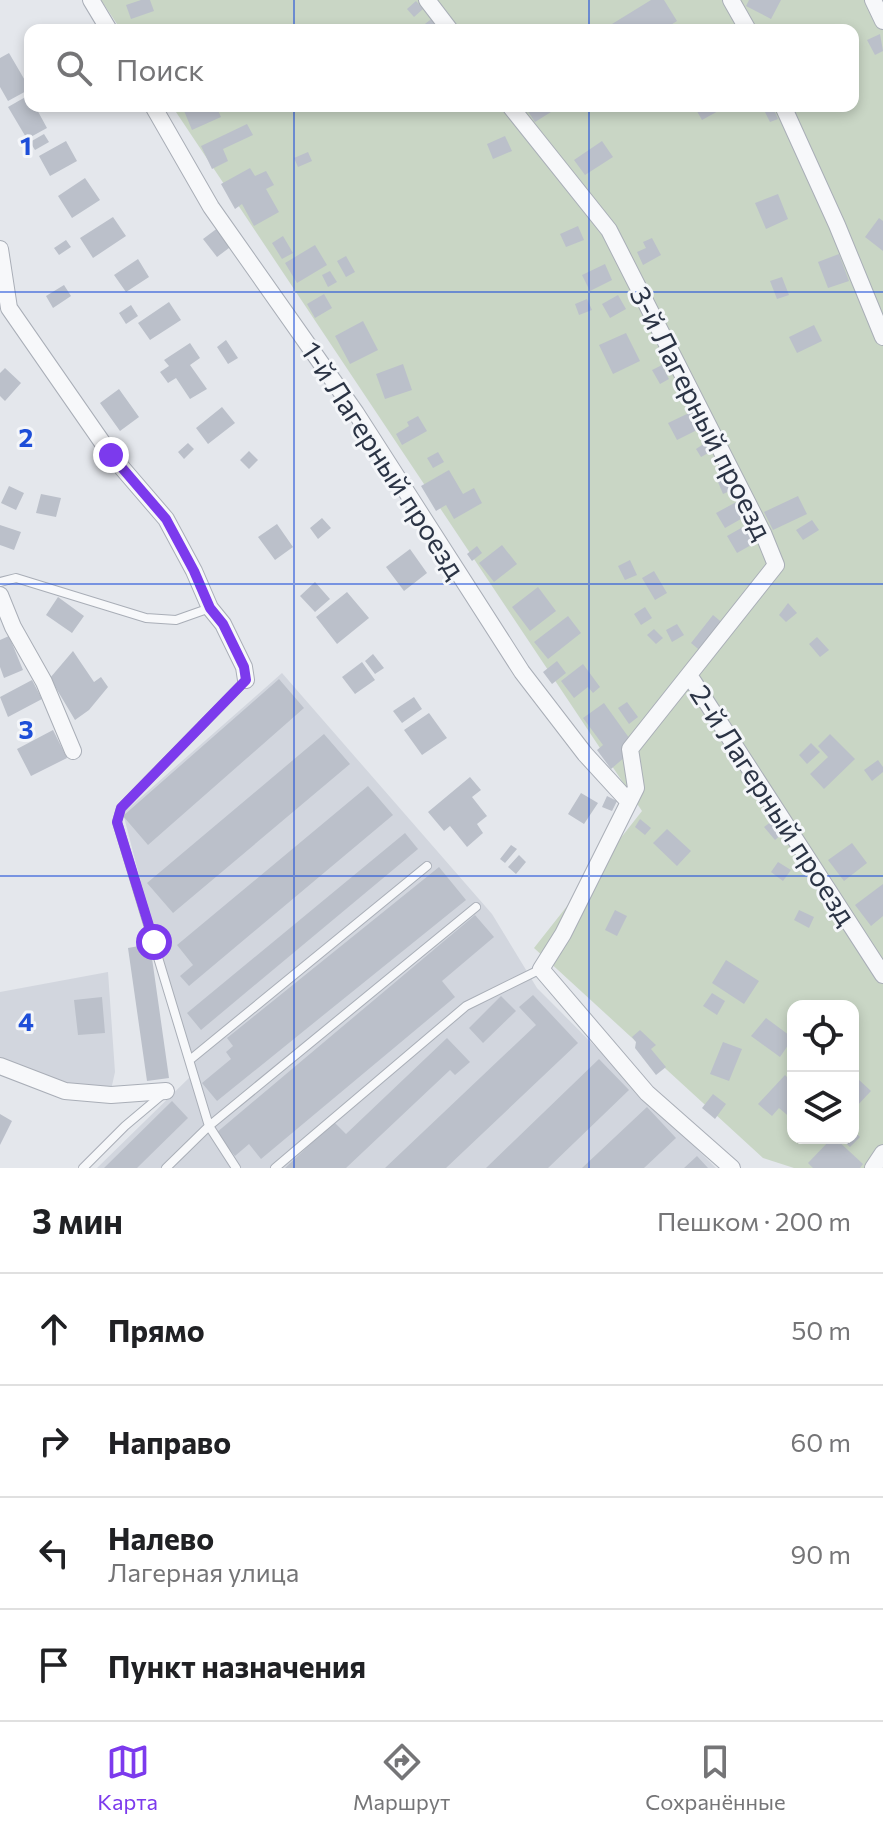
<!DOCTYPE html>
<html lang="ru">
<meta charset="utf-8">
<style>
body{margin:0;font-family:Commissioner,sans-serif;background:#f2f2f2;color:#202124}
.controls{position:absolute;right:24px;bottom:24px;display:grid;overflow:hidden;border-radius:16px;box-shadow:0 4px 12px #0003}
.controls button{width:72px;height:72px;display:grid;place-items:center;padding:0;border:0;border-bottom:2px solid #e0e0e0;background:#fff;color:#202124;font:40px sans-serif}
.stop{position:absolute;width:24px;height:24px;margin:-18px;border:6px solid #7c3aed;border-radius:50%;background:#fff}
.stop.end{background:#7c3aed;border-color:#fff;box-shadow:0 2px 8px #0008}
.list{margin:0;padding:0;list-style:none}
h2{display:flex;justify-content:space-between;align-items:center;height:104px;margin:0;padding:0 32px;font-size:34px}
h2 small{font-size:26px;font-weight:400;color:#757577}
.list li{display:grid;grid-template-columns:52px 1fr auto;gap:24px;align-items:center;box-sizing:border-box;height:112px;padding:0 32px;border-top:2px solid #e0e0e0}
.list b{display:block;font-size:30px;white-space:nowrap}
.list p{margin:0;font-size:26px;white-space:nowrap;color:#757577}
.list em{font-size:26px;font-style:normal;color:#757577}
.icon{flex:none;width:44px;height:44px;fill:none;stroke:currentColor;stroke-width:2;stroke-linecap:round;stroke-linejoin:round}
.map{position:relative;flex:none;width:883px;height:1168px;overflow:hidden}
.search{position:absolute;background:#fff;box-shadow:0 4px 12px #0003;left:24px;right:24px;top:24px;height:88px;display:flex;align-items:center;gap:20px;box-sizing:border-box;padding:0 28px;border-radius:16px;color:#757577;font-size:30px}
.sheet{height:552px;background:#fff}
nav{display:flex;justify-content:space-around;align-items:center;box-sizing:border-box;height:112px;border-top:2px solid #e0e0e0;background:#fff;font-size:22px;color:#757577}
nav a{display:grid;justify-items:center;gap:4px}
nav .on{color:#7c3aed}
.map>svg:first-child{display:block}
.built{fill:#d2d6de}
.green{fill:#c9d6c5;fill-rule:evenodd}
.building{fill:#bbc0ca}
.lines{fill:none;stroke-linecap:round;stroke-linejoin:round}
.service-casing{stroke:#a9aeb7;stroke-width:10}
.minor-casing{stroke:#a9aeb7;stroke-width:18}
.service{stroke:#f7f8fa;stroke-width:8}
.minor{stroke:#f7f8fa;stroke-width:16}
.route{stroke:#7c3aed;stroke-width:10}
.grid{fill:none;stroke:#1d4ed8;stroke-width:2;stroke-opacity:0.55}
.labels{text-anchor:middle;stroke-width:6;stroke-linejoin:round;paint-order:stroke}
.street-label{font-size:28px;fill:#2b3445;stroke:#f4f6f9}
.grid-label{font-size:26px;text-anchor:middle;font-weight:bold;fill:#1d4ed8;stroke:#f4f6f9;stroke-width:6;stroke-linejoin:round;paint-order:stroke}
</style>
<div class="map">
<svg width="883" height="1168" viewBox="0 0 883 1168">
<rect width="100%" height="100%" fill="#e4e7ec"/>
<path class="built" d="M282,673L492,914L537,988L716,1168H97L191,1076L123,813Z
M108,972L115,1072L111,1090L66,1086L0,1058V992Z"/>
<path class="green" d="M101,0H883V1168H794L763,1158L534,948L642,811L172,106H853V30H121ZM793,1006H853V1138H793Z"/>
<path class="building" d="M141,0H150L154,11L131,19L126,5Z
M651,0H664L677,21L663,30H616L612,24Z
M749,0H781L771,19L746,6Z
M416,1L423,9L414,17L407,9Z
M434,17L444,30H417Z
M880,34L883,51L875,55L867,40Z
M9,53L30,89L8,101L0,87V58Z
M29,95L30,106H35L47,128L27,139L8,107Z
M182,106H216L221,117L192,130Z
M534,106H548L551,112L535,122L527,110Z
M694,106H718L720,110L702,120Z
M762,106H772L778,119L770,122Z
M247,124L253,135L223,149L228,161L212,169L201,146Z
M44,134L49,142L35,150L30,142Z
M505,136L512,151L493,159L487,144Z
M66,141L77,161L50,176L39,156Z
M602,141L613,157L585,175L574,160Z
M308,152L312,161L298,167L294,158Z
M250,168L255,176L266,171L274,185L266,189L279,212L254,226L242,204L235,209L221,184Z
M85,178L100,200L72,218L58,196Z
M778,194L788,219L766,229L755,203Z
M113,217L126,236L93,258L80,238Z
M879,218L883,221V251L865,237Z
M578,226L584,240L566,247L560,234Z
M219,227L233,245L217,257L203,239Z
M283,236L293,253L282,259L272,243Z
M652,238L661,255L643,265L637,252L646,248L643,242Z
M66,240L71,247L59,255L54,248Z
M315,245L327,265L297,283L285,263Z
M839,254L849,281L828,288L818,262Z
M346,256L355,272L346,277L337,261Z
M138,259L149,277L126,292L114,275Z
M605,264L612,280L590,291L582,275Z
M330,271L337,282L328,287L322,275Z
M782,277L789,295L777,299L770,281Z
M64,285L71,296L53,308L46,296Z
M324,294L332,308L315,318L307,304Z
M618,295L626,309L610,318L602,304Z
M587,299L592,310L579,315L575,304Z
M169,302L181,320L150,340L138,323Z
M131,305L138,316L126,324L119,313Z
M363,321L378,350L350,364L335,336Z
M814,325L822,341L797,353L789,337Z
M626,333L640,361L613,374L599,345Z
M226,340L238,358L228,364L217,347Z
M190,343L200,358L190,365L207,389L190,399L176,378L168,383L160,372L169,366L164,360Z
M403,364L412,390L385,399L376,374Z
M662,365L669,379L660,384L652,370Z
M5,368L21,383L5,401L0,396V373Z
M119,389L139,417L120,431L100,403Z
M222,407L235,423L208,444L196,428Z
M691,412L699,429L677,440L668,423Z
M418,416L427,431L402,445L396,434L409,426L407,422Z
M188,443L194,449L184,459L178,452Z
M705,443L710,452L701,457L696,449Z
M249,451L258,460L249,469L240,460Z
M438,452L444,462L433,468L427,458Z
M449,470L463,494L474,488L482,503L454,519L446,505L436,511L421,486Z
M727,478L732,490L723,494L718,482Z
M9,486L24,493L16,510L1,503Z
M41,494L61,498L56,517L36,513Z
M798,496L807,514L773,530L764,512Z
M740,500L748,515L725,528L716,513Z
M322,518L331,528L318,539L310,528Z
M812,520L819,530L803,540L796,530Z
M750,523L760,540L737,553L727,536Z
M277,524L293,547L275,560L258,537Z
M0,525L21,532L14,550L0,545Z
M502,545L517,564L494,582L479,563Z
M477,546L482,553L472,561L467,554Z
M410,549L427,573L404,591L386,567Z
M630,560L637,575L625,580L618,566Z
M654,571L667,593L655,600L642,578Z
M315,582L330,599L315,612L300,596Z
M538,587L556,611L530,631L512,607Z
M347,592L369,618L337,644L316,617Z
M58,597L84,616L72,633L46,615Z
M788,603L797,613L786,622L779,615Z
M645,607L652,618L641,625L634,614Z
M713,615L725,625L703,653L691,643Z
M568,616L581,633L548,659L534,642Z
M677,624L684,635L672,642L666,630Z
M654,629L663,638L656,644L647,635Z
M9,636L23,670L4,678L0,667V640Z
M817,637L829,650L820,657L809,644Z
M73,651L94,682L101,677L108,687L89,710L75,720L50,678Z
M373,654L384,668L375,674L365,661Z
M557,661L566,673L552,684L543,672Z
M362,662L375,680L355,694L342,677Z
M583,664L600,687L593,693L588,687L574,698L561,681Z
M279,679L304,708L148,845L123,816Z
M32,680L42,699L8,717L0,697Z
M414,697L422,709L402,723L393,711Z
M627,702L638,717L629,724L618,708Z
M604,703L632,742L625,757L611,769L597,750L603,745L583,718Z
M429,713L447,738L422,755L404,730Z
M53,730L67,758L31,776L17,749Z
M324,734L350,764L173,913L147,883Z
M830,734L855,759L824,789L810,774L828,757L818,746Z
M811,743L820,752L807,764L799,755Z
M878,760L883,767V772L872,781L864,770Z
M470,777L481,790L472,797L487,816L477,824L483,833L467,847L450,826L444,831L428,812Z
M368,786L393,815L189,986L180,976L193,965L177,945Z
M581,793L598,803L584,824L568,814Z
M607,796L617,801L612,811L602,807Z
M640,819L651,828L645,835L635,827Z
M772,821L783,833L775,840L764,827Z
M667,829L691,851L677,866L653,843Z
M405,833L418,849L201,1030L187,1013Z
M852,843L867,863L844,881L828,860Z
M511,845L517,849L505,863L500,859Z
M519,855L526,862L516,874L508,867Z
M778,862L791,870L783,881L771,872Z
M439,867L466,900L217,1101L202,1083L231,1059L226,1052L233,1046L227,1038Z
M883,884V916L871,926L855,905Z
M615,910L627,916L617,936L605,930Z
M799,910L814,917L809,928L794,920Z
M475,915L494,937L442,981L455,997L261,1159L249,1144L235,1156L216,1133Z
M150,944L169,1078L147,1081L128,948Z
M726,960L759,981L744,1004L712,983Z
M712,993L725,1001L717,1015L703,1006Z
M533,995L578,1043L446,1168H385L536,1025L519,1007Z
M501,996L516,1011L483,1043L469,1028Z
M102,997L105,1033L78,1035L74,1000Z
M766,1018L793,1038L780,1057L751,1036Z
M640,1030L656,1045L651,1049L666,1067L656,1075L635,1048L636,1042L632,1037Z
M447,1038L470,1062L455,1075L450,1070L346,1168H285L334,1122L346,1134Z
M723,1042L742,1049L729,1081L710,1074Z
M599,1059L629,1090L548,1168H486Z
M785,1075L793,1083V1120L779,1108L772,1116L758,1104Z
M858,1079L871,1091L855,1108L853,1083Z
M713,1094L726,1104L715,1119L702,1108Z
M172,1101L188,1118L137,1168H104Z
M647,1107L676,1138L644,1168H582Z
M0,1114L12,1121L0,1145Z
M853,1130L860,1137L850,1147L840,1138H853Z
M832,1138H835L863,1164L860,1168H813L808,1163Z
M697,1156L708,1168H684Z"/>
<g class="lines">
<defs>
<path id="service" d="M0,582L16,578L146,618L176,620L210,608
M191,1059L427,866
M83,1168L125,1126L163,1094
M166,1168L209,1126L476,907
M236,1168L209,1126L117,822L121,808L246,680
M275,1168L466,1006L541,969"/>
<path id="minor" d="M91,0L109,30
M427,0L450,30
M731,0L748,30
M873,0L883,21
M153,106L211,207L356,413L522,672L585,754L629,802
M510,106L609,230L763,533L776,565L630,749L636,788L563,934L541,969L647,1093L732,1168
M783,106L837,225L883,337
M0,249L9,308L111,455L166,519L194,571L210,608L223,624L244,667L246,680
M0,595L13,627L44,682L73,751
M689,675L883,975
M0,1066L65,1091L111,1095L166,1091
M873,1168L883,1153"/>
</defs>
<use href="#service" class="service-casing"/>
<use href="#minor" class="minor-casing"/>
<use href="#service" class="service"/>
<use href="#minor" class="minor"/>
</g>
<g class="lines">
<path class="route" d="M111,455L166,519L194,571L210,608L223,624L244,667L246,680L121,808L117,822L154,942"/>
</g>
<path class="grid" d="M294,0V30M589,0V30M294,106V1168M589,106V1168M0,292H883M0,584H883M0,876H883"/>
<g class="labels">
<g class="street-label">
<text transform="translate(701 413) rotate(63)" y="10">3-й Лагерный проезд</text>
<text transform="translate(383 460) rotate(57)" y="10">1-й Лагерный проезд</text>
<text transform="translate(773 805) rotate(57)" y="10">2-й Лагерный проезд</text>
</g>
</g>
<g class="grid-label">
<text x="26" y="155">1</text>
<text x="26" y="447">2</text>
<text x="26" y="739">3</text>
<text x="26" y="1031">4</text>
</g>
</svg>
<div class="controls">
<button><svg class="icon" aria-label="locate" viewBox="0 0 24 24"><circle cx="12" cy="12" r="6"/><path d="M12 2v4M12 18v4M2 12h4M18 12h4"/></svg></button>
<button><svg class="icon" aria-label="layers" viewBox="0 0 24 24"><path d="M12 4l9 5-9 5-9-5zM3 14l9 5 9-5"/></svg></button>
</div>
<div class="stop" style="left:154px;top:942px"></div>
<div class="stop end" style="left:111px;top:455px"></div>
<div class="search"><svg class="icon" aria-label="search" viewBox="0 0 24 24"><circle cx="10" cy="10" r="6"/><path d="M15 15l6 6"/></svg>Поиск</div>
</div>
<section class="sheet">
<h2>3 мин<small>Пешком · 200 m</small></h2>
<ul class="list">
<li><svg class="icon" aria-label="ahead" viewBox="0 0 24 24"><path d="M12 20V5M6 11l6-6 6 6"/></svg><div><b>Прямо</b></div><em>50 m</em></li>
<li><svg class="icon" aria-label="right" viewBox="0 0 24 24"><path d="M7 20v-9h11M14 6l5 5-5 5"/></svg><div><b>Направо</b></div><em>60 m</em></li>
<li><svg class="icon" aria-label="left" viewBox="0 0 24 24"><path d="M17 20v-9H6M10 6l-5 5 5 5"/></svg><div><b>Налево</b><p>Лагерная улица</p></div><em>90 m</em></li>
<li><svg class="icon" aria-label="arrive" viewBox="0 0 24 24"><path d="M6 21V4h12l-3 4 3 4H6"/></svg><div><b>Пункт назначения</b></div></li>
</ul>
</section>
<nav>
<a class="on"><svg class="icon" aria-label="map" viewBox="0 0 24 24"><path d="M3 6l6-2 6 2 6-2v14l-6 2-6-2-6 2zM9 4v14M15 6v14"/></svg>Карта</a>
<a><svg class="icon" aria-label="directions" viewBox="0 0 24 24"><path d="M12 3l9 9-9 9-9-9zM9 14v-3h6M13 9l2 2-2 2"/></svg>Маршрут</a>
<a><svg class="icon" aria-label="saved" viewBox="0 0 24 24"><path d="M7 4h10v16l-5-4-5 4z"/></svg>Сохранённые</a>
</nav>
